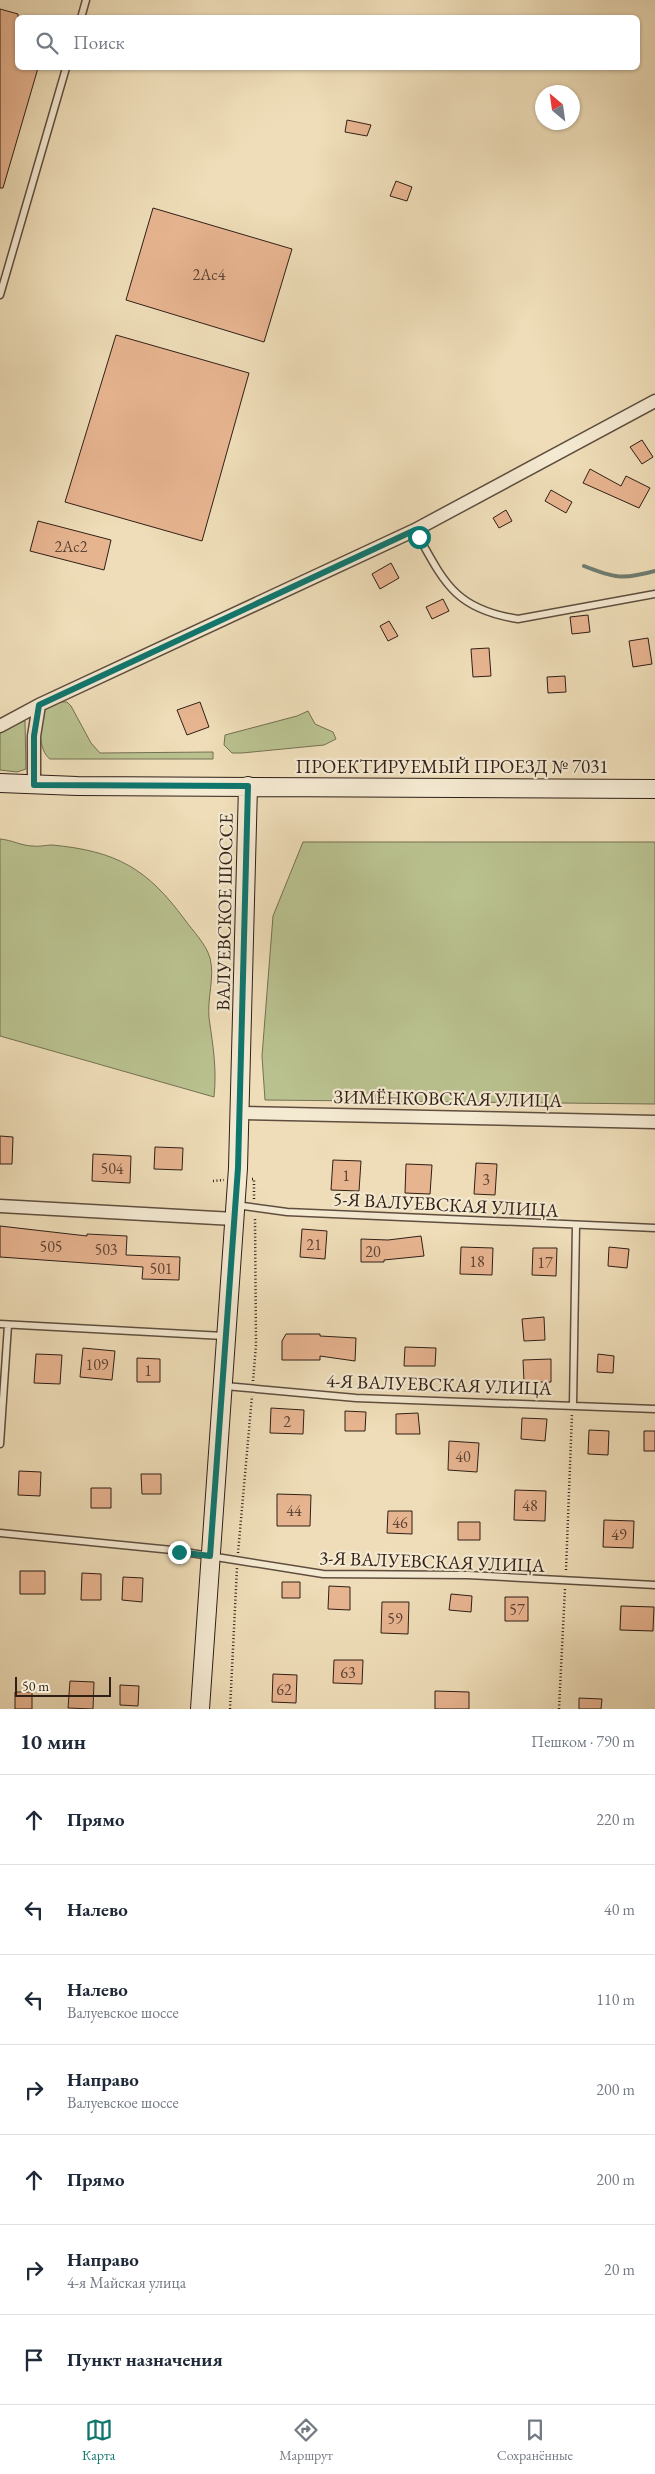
<!DOCTYPE html>
<html lang="ru">
<meta charset="utf-8">
<style>
body{margin:0;font-family:"EB Garamond",serif;background:#f2f2f3;color:#1f2937}
.compass{position:absolute;left:535px;top:85px;width:45px;height:45px;border-radius:50%;background:#fff;box-shadow:0 1px 4px #0004;rotate:331deg}
.scale{position:absolute;left:15px;bottom:12px;width:96px;box-sizing:border-box;padding-left:5px;border:2px solid #2f1f17;border-top:0;font-size:14px;line-height:18px;white-space:nowrap;color:#2f1f17;-webkit-text-stroke:4px #f4e9d1;paint-order:stroke}
.stop{position:absolute;width:15px;height:15px;margin:-11px;border:4px solid #0f766e;border-radius:50%;background:#fff}
.stop.end{background:#0f766e;border-color:#fff;box-shadow:0 1px 5px #0008}
.list{margin:0;padding:0;list-style:none}
h2{display:flex;justify-content:space-between;align-items:center;height:65px;margin:0;padding:0 20px;font-size:21px}
h2 small{font-size:16px;font-weight:400;color:#747a83}
.list li{display:grid;grid-template-columns:32px 1fr auto;gap:15px;align-items:center;box-sizing:border-box;height:90px;padding:0 20px;border-top:1px solid #e0e1e3}
.list b{display:block;font-size:19px;white-space:nowrap}
.list p{margin:0;font-size:16px;white-space:nowrap;color:#747a83}
.list em{font-size:16px;font-style:normal;color:#747a83}
.icon{flex:none;width:28px;height:28px;fill:none;stroke:currentColor;stroke-width:2;stroke-linecap:round;stroke-linejoin:round}
.map{position:relative;flex:none;width:655px;height:1709px;overflow:hidden}
.search{position:absolute;background:#fff;box-shadow:0 1px 4px #0004;left:15px;right:15px;top:15px;height:55px;display:flex;align-items:center;gap:12px;box-sizing:border-box;padding:0 18px;border-radius:8px;color:#747a83;font-size:19px}
.sheet{height:695px;background:#fff}
nav{display:flex;justify-content:space-around;align-items:center;box-sizing:border-box;height:70px;border-top:1px solid #e0e1e3;background:#fff;font-size:14px;color:#747a83}
nav a{display:grid;justify-items:center;gap:2px}
nav .on{color:#0f766e}
.map>svg:first-child{display:block}
.green{fill:#b9c18f;stroke:#747053}
.lines{fill:none;stroke-linecap:round;stroke-linejoin:round}
.stream{stroke:#6f7d71;stroke-width:4}
.building{fill:#e7b490;stroke:#2f1f17}
.lane-casing{stroke:#5f4e3f;stroke-width:9}
.street-casing{stroke:#5f4e3f;stroke-width:15}
.secondary-casing{stroke:#2f1f17;stroke-width:20}
.path{stroke:#2f1f17;stroke-width:2.5;stroke-dasharray:1 2.5;stroke-linecap:butt}
.lane{stroke:#f4e9d1;stroke-width:6}
.street{stroke:#f4e9d1;stroke-width:12}
.secondary{stroke:#f4e9d1;stroke-width:18}
.route{stroke:#0f766e;stroke-width:6}
.labels{text-anchor:middle;stroke-width:4.5;stroke-linejoin:round;paint-order:stroke}
.number-label{font-size:16px;fill:#5d4435}
.street-label{font-size:19px;fill:#2f1f17;stroke:#f4e9d1}
</style>
<div class="map">
<svg width="655" height="1709" viewBox="0 0 655 1709">
<rect width="100%" height="100%" fill="#eeddb8"/>
<filter id="stains"><feTurbulence type="fractalNoise" baseFrequency=".004" numOctaves="4"/><feColorMatrix values="0 0 0 0 .2 0 0 0 0 .09 0 0 0 0 .02 0 0 0 .5 -.17"/></filter>
<radialGradient id="worn" r=".72"><stop offset=".6" stop-color="#630" stop-opacity="0"/><stop offset="1" stop-color="#630" stop-opacity=".3"/></radialGradient>
<path class="green" d="M59,702H67L71,706L91,743L100,753L213,752V759H50C39,752 37,721 44,710C47,705 54,704 59,702Z
M308,711L315,724L333,732L336,739L324,745L242,753H232L224,745L225,735L297,716Z
M22,721H25L26,769L17,772L0,770V733Z
M0,839C12,840 22,846 33,846C39,847 46,845 52,845C116,851 147,868 185,920C193,931 206,944 210,958C215,977 207,998 209,1018C213,1046 217,1069 214,1097L0,1036Z
M303,842H655V1104L265,1100L262,1056L273,916Z"/>
<g class="lines">
<path class="stream" d="M584,566C614,578 623,580 655,571"/>
</g>
<path class="building" d="M0,9L18,14V68H38L3,188H0Z
M347,120L371,125L367,136L345,132Z
M396,181L412,187L407,201L390,196Z
M153,208L292,249L264,342L126,300Z
M116,335L249,373L202,541L65,502Z
M642,440L653,457L642,464L630,447Z
M590,469L621,486L626,476L650,488L639,508L583,483Z
M551,490L572,502L566,513L545,501Z
M506,510L512,521L499,528L493,518Z
M38,521L111,540L104,570L30,551Z
M391,563L399,578L380,589L372,574Z
M443,599L449,611L432,619L426,607Z
M588,615L590,632L572,634L570,617Z
M389,621L398,636L388,641L380,626Z
M648,638L652,664L633,667L629,641Z
M489,648L491,676L473,677L471,649Z
M565,676L566,692L548,693L547,677Z
M200,702L209,727L187,735L177,710Z
M0,1136L13,1137L12,1164H0Z
M155,1147L183,1148L182,1170L154,1169Z
M93,1154L131,1156L130,1183L92,1181Z
M333,1160L361,1161L359,1191L331,1190Z
M476,1163L497,1164L495,1195L474,1194Z
M406,1164L432,1165L430,1194L405,1193Z
M0,1226L87,1236V1234L127,1236L126,1255L180,1257L179,1280L142,1279L143,1267L0,1257Z
M302,1229L327,1231L325,1259L300,1257Z
M421,1236L424,1256L384,1260V1262H361V1239L388,1240Z
M461,1247L493,1248L492,1275L460,1274Z
M609,1247L629,1249L627,1268L608,1266Z
M533,1248H557L556,1276L532,1275Z
M544,1317L545,1340L524,1341L522,1319Z
M286,1334H320V1336L356,1338L355,1361L320,1356V1360H282V1341Z
M405,1347L436,1348L435,1366H404Z
M83,1348L115,1351L112,1380L80,1377Z
M36,1354L62,1355L60,1384L34,1383Z
M598,1354L614,1356L613,1373L597,1372Z
M137,1358L160,1359V1382H137Z
M551,1359V1382H524L523,1360Z
M271,1408L304,1410L303,1434L270,1433Z
M345,1411L366,1412L365,1431H345Z
M418,1413L420,1434H396V1414Z
M522,1418L547,1419L545,1441L521,1439Z
M589,1430L609,1431L608,1455L588,1454Z
M644,1431H655V1451H644Z
M449,1441L479,1443L477,1472L448,1470Z
M19,1471L41,1472L40,1496L18,1495Z
M141,1474H161V1494H142Z
M91,1488H111V1508H91Z
M515,1490L546,1491L545,1521L514,1520Z
M277,1494L311,1495L310,1526H277Z
M388,1511H412V1534L387,1533Z
M604,1520L634,1521L633,1548L603,1547Z
M458,1522H480V1540H458Z
M20,1571H45V1594H20Z
M82,1573L101,1574V1600H81Z
M123,1577L143,1578L142,1602L122,1600Z
M282,1582H300V1598H282Z
M329,1586L350,1587V1610L328,1609Z
M451,1594L472,1596L471,1612L449,1610Z
M505,1597H528V1621H505Z
M382,1602H409L408,1634L381,1633Z
M621,1606L654,1607L653,1631L620,1630Z
M334,1660H363L362,1684L333,1683Z
M273,1674L297,1675L296,1703L272,1702Z
M70,1681L94,1682L93,1709L68,1708Z
M120,1685L139,1686L138,1706L120,1705Z
M435,1691L469,1692V1709H435Z
M15,1692H32V1709H15Z
M579,1698L602,1699L601,1709H579Z"/>
<g class="lines">
<defs>
<path id="lane" d="M81,18L86,0
M0,295L66,68
M415,530C444,582 454,609 518,619L655,594
M236,1205L287,1212L655,1228
M0,1324L224,1336
M225,1386L356,1398L655,1409
M573,1405L576,1226
M0,1444L8,1325
M0,1533L172,1550L323,1574L468,1575L655,1585"/>
<path id="street" d="M0,726L39,705L415,530L655,401
M34,785V736L39,705
M240,1113L655,1122
M0,1206L234,1219"/>
<path id="secondary" d="M0,783L77,786L655,789
M200,1709L238,1168L248,786"/>
</defs>
<use href="#lane" class="lane-casing"/>
<use href="#street" class="street-casing"/>
<use href="#secondary" class="secondary-casing"/>
<path class="path" d="M252,1179H254V1199
M213,1181L224,1180
M253,1381L256,1345L255,1217
M238,1553L252,1396
M566,1570L572,1414
M230,1709L237,1568
M559,1709L565,1588"/>
<use href="#lane" class="lane"/>
<use href="#street" class="street"/>
<use href="#secondary" class="secondary"/>
</g>
<g class="lines">
<path class="route" d="M179,1552L210,1556L238,1168L248,786L34,785V736L39,705L415,530L419,537"/>
</g>
<g class="labels">
<g class="number-label">
<text x="209" y="280">2Ас4</text>
<text x="71" y="552">2Ас2</text>
<text x="112" y="1174">504</text>
<text x="346" y="1181">1</text>
<text x="486" y="1185">3</text>
<text x="314" y="1250">21</text>
<text x="51" y="1252">505</text>
<text x="106" y="1255">503</text>
<text x="373" y="1257">20</text>
<text x="477" y="1267">18</text>
<text x="545" y="1268">17</text>
<text x="161" y="1274">501</text>
<text x="97" y="1370">109</text>
<text x="148" y="1376">1</text>
<text x="287" y="1427">2</text>
<text x="463" y="1462">40</text>
<text x="530" y="1511">48</text>
<text x="294" y="1516">44</text>
<text x="400" y="1528">46</text>
<text x="619" y="1540">49</text>
<text x="517" y="1615">57</text>
<text x="395" y="1624">59</text>
<text x="348" y="1678">63</text>
<text x="284" y="1695">62</text>
</g>
<g class="street-label">
<text x="452" y="773">ПРОЕКТИРУЕМЫЙ ПРОЕЗД № 7031</text>
<text transform="translate(224 912) rotate(-89)" y="7">ВАЛУЕВСКОЕ ШОССЕ</text>
<text transform="translate(448 1098) rotate(1)" y="7">ЗИМЁНКОВСКАЯ УЛИЦА</text>
<text transform="translate(446 1204) rotate(3)" y="7">5-Я ВАЛУЕВСКАЯ УЛИЦА</text>
<text transform="translate(439 1384) rotate(2)" y="7">4-Я ВАЛУЕВСКАЯ УЛИЦА</text>
<text transform="translate(432 1561) rotate(2)" y="7">3-Я ВАЛУЕВСКАЯ УЛИЦА</text>
</g>
</g>
<rect width="100%" height="100%" filter="url(#stains)"/>
<rect width="100%" height="100%" fill="url(#worn)"/>
</svg>
<svg class="compass" viewBox="-18 -18 36 36"><path d="M0-13l5 13h-10z" fill="#e53935"/><path d="M0 13l5-13h-10z" fill="#747a83"/></svg>
<div class="scale">50 m</div>
<div class="stop" style="left:419px;top:537px"></div>
<div class="stop end" style="left:179px;top:1552px"></div>
<div class="search"><svg class="icon" aria-label="search" viewBox="0 0 24 24"><circle cx="10" cy="10" r="6"/><path d="M15 15l6 6"/></svg>Поиск</div>
</div>
<section class="sheet">
<h2>10 мин<small>Пешком · 790 m</small></h2>
<ul class="list">
<li><svg class="icon" aria-label="ahead" viewBox="0 0 24 24"><path d="M12 20V5M6 11l6-6 6 6"/></svg><div><b>Прямо</b></div><em>220 m</em></li>
<li><svg class="icon" aria-label="left" viewBox="0 0 24 24"><path d="M17 20v-9H6M10 6l-5 5 5 5"/></svg><div><b>Налево</b></div><em>40 m</em></li>
<li><svg class="icon" aria-label="left" viewBox="0 0 24 24"><path d="M17 20v-9H6M10 6l-5 5 5 5"/></svg><div><b>Налево</b><p>Валуевское шоссе</p></div><em>110 m</em></li>
<li><svg class="icon" aria-label="right" viewBox="0 0 24 24"><path d="M7 20v-9h11M14 6l5 5-5 5"/></svg><div><b>Направо</b><p>Валуевское шоссе</p></div><em>200 m</em></li>
<li><svg class="icon" aria-label="ahead" viewBox="0 0 24 24"><path d="M12 20V5M6 11l6-6 6 6"/></svg><div><b>Прямо</b></div><em>200 m</em></li>
<li><svg class="icon" aria-label="right" viewBox="0 0 24 24"><path d="M7 20v-9h11M14 6l5 5-5 5"/></svg><div><b>Направо</b><p>4-я Майская улица</p></div><em>20 m</em></li>
<li><svg class="icon" aria-label="arrive" viewBox="0 0 24 24"><path d="M6 21V4h12l-3 4 3 4H6"/></svg><div><b>Пункт назначения</b></div></li>
</ul>
</section>
<nav>
<a class="on"><svg class="icon" aria-label="map" viewBox="0 0 24 24"><path d="M3 6l6-2 6 2 6-2v14l-6 2-6-2-6 2zM9 4v14M15 6v14"/></svg>Карта</a>
<a><svg class="icon" aria-label="directions" viewBox="0 0 24 24"><path d="M12 3l9 9-9 9-9-9zM9 14v-3h6M13 9l2 2-2 2"/></svg>Маршрут</a>
<a><svg class="icon" aria-label="saved" viewBox="0 0 24 24"><path d="M7 4h10v16l-5-4-5 4z"/></svg>Сохранённые</a>
</nav>
